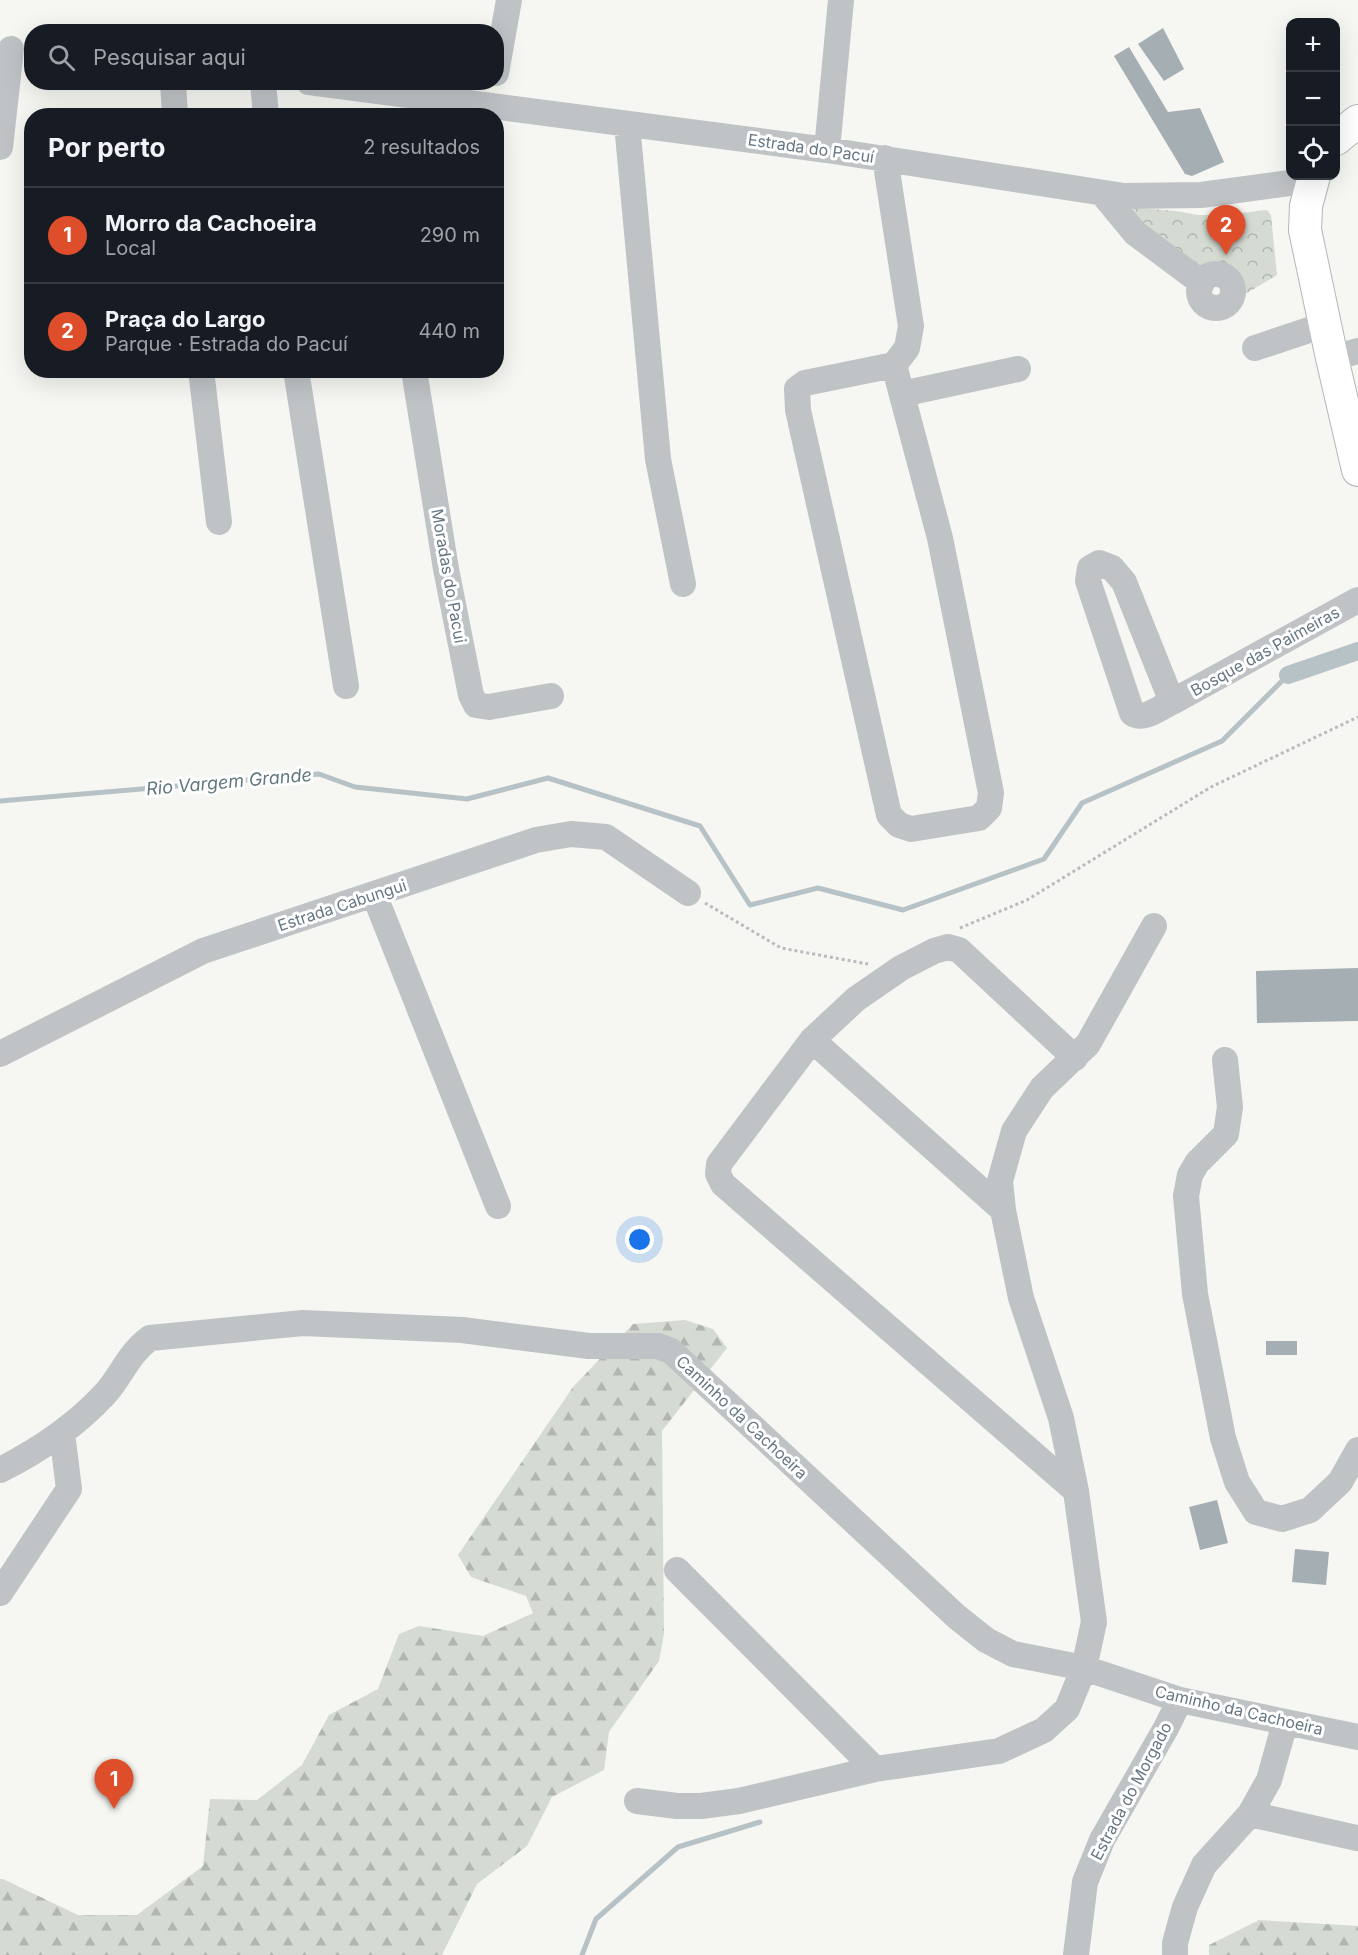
<!DOCTYPE html>
<html lang="pt">
<meta charset="utf-8">
<style>
body{margin:0;font-family:Inter,sans-serif;background:#242831;color:#f1f3f6}
.controls{position:absolute;right:18px;top:18px;display:grid;overflow:hidden;border-radius:12px;box-shadow:0 6px 24px #0002}
.controls button{width:54px;height:54px;display:grid;place-items:center;padding:0;border:0;border-bottom:2px solid #363941;background:#171b24;color:#f1f3f6;font:30px sans-serif}
.you{position:absolute;left:640px;top:1240px;width:21px;height:21px;margin:-15px;border:4px solid #fff;border-radius:50%;background:#1a73e8;box-shadow:0 0 0 9px #1a73e833}
.badge{display:grid;place-items:center;width:39px;height:39px;border-radius:50%;background:#de4e2a;color:#fff;font-size:20px;font-weight:700}
.pin{position:absolute;translate:-50% -50px;filter:drop-shadow(0 2px 3px #0008)}
.pin::after{content:'';position:absolute;top:32px;width:21px;height:18px;background:inherit;clip-path:polygon(0 0,100% 0,50% 100%)}
.list{margin:0;padding:0;list-style:none}
h2{display:flex;justify-content:space-between;align-items:center;height:78px;margin:0;padding:0 24px;font-size:26px}
h2 small{font-size:20px;font-weight:400;color:#9ea1a6}
.list li{display:grid;grid-template-columns:39px 1fr auto;gap:18px;align-items:center;box-sizing:border-box;height:96px;padding:0 24px;border-top:2px solid #363941}
.list b{display:block;font-size:22px;white-space:nowrap}
.list p{margin:0;font-size:20px;white-space:nowrap;color:#9ea1a6}
.list em{font-size:20px;font-style:normal;color:#9ea1a6}
.icon{flex:none;width:33px;height:33px;fill:none;stroke:currentColor;stroke-width:2;stroke-linecap:round;stroke-linejoin:round}
.map{position:relative;flex:none;width:1358px;height:1955px;overflow:hidden}
.search{position:absolute;background:#171b24;box-shadow:0 6px 24px #0002;left:24px;top:24px;width:480px;height:66px;display:flex;align-items:center;gap:15px;box-sizing:border-box;padding:0 21px;border-radius:24px;color:#9ea1a6;font-size:22px}
.panel{position:absolute;background:#171b24;box-shadow:0 6px 24px #0002;left:24px;top:108px;width:480px;height:270px;border-radius:24px}
.map>svg:first-child{display:block}
.forest{fill:url(#forest-firs)}
.park{fill:url(#park-crowns)}
.lines{fill:none;stroke-linecap:round;stroke-linejoin:round}
.stream{stroke:#b6c2c6;stroke-width:5}
.canal{stroke:#b6c2c6;stroke-width:18}
.building{fill:#a5aeb3}
.major-casing{stroke:#b2b7ba;stroke-width:34}
.path{stroke:#b9bcbe;stroke-width:3;stroke-dasharray:3 3;stroke-linecap:butt}
.minor{stroke:#bfc3c6;stroke-width:26}
.major{stroke:#fff;stroke-width:32}
.labels{text-anchor:middle;stroke-width:6;stroke-linejoin:round;paint-order:stroke}
.street-label{font-size:16px;fill:#667783;stroke:#fff}
.water-label{font-size:18px;font-style:italic;fill:#61787f;stroke:#fff}
</style>
<div class="map">
<svg width="1358" height="1955" viewBox="0 0 1358 1955">
<defs>
<pattern id="forest-firs" width="22" height="20" patternUnits="userSpaceOnUse" patternTransform="scale(1.5)"><rect width="22" height="20" fill="#d5dbd2"/><path d="M5 1l3.5 6h-7zM16 11l3.5 6h-7z" fill="#b1b6b0"/></pattern>
<pattern id="park-crowns" width="20" height="18" patternUnits="userSpaceOnUse" patternTransform="scale(1.5)"><rect width="20" height="18" fill="#d5dbd2"/><path d="M2 6a3 3 0 1 1 6 0M12 15a3 3 0 1 1 6 0" fill="none" stroke="#b1b6b0"/></pattern>
</defs>
<rect width="100%" height="100%" fill="#f6f6f2"/>
<path class="forest" d="M685,1320L713,1329L727,1348L662,1431L664,1634L659,1661L609,1732L604,1770L552,1797L527,1846L477,1884L442,1955H0V1879H3L78,1915H137L203,1866L210,1799L257,1800L302,1765L329,1715L378,1689L399,1634L419,1626L483,1636L533,1613L526,1596L471,1577L458,1555L573,1387L633,1324Z
M1259,1920L1358,1926V1955H1209V1945Z"/>
<path class="park" d="M1127,207L1176,211L1198,215H1224L1267,210L1271,215L1277,275L1237,299C1240,274 1223,267 1202,271L1165,246Z"/>
<g class="lines">
<path class="stream" d="M0,801L319,774L355,787L467,799L548,778L700,826L750,905L818,888L903,910L1044,859L1082,803L1222,741L1288,675
M582,1955L596,1919L678,1847L760,1822"/>
<path class="canal" d="M1288,675L1358,651"/>
</g>
<path class="building" d="M1163,28L1184,69L1164,81L1138,44Z
M1129,47L1168,112L1200,108L1224,162L1192,176L1185,174L1114,56Z
M1358,968V1021L1257,1023L1256,971Z
M1266,1341H1297V1355H1266Z
M1217,1500L1228,1543L1200,1550L1189,1507Z
M1295,1549L1329,1552L1326,1585L1292,1582Z"/>
<g class="lines">
<defs>
<path id="major" d="M1336,139L1358,121
M1314,176L1306,206L1305,230L1332,358L1358,470"/>
</defs>
<use href="#major" class="major-casing"/>
<path class="path" d="M705,903L781,948L868,964
M960,928L1027,900L1211,787L1358,717"/>
<path class="minor" d="M496,73L509,0
M173,82L175,116
M263,82L266,116
M309,82L827,150L1124,196L1201,195L1312,180
M627,124L658,459L683,584
M0,147L11,49
M827,150L841,0
M885,158L911,326L907,348L894,365L805,383L797,389L798,410L889,815L899,825L911,829L979,818L989,808L991,793L940,538L894,365
M1102,193L1135,233L1202,283
M1199 291a17 17 0 1 1 34 0a17 17 0 1 1-34 0Z
M1255,348L1324,325
M1332,358L1358,351
M201,370L219,522
M296,370L346,686
M414,370L446,569L471,695L476,705L489,707L551,696
M902,394L1018,369
M1172,702L1124,582L1112,568L1099,563L1090,568L1088,581L1132,713C1143,722 1161,707 1172,702L1358,600
M374,894L498,1206
M812,1040L1003,1210
M0,1054L203,951L536,840L571,834L606,837L688,893
M1075,1058L959,950L948,947L934,951L901,968L856,999L812,1040L719,1164L718,1174L723,1184L1076,1491
M1225,1060L1230,1107L1226,1134L1197,1163L1190,1175L1186,1196L1195,1294L1223,1438L1237,1482L1256,1512L1282,1519L1310,1510L1340,1482L1358,1450
M0,1470C38,1451 75,1426 104,1395C122,1376 127,1355 150,1338L303,1323L462,1330L589,1346H658L671,1351L957,1617L986,1640L1013,1654L1084,1668L1180,1700L1358,1737
M677,1570L875,1769
M0,1593L69,1489L62,1433
M637,1801L677,1806H701L739,1801L875,1769L999,1751L1044,1730L1067,1709L1084,1668L1094,1622L1076,1491L1061,1418L1021,1298L1003,1210L1000,1181L1014,1131L1042,1088L1088,1044L1154,926
M1250,1814L1357,1838
M1076,1955L1085,1882L1102,1840L1166,1728L1180,1700
M1175,1955V1943L1185,1907L1204,1865L1250,1814L1269,1780L1285,1723"/>
<use href="#major" class="major"/>
</g>
<g class="labels">
<g class="street-label">
<text transform="translate(811 148) rotate(8)" y="6">Estrada do Pacuí</text>
<text transform="translate(449 576) rotate(80)" y="6">Moradas do Pacui</text>
<text transform="translate(1265 651) rotate(-29)" y="6">Bosque das Paimeiras</text>
<text transform="translate(342 905) rotate(-18)" y="6">Estrada Cabungui</text>
<text transform="translate(742 1417) rotate(43)" y="6">Caminho da Cachoeira</text>
<text transform="translate(1239 1710) rotate(13)" y="6">Caminho da Cachoeira</text>
<text transform="translate(1131 1791) rotate(-62)" y="6">Estrada do Morgado</text>
</g>
<g class="water-label">
<text transform="translate(229 782) rotate(-5)" y="6">Rio Vargem Grande</text>
</g>
</g>
</svg>
<div class="controls">
<button>+</button>
<button>−</button>
<button><svg class="icon" aria-label="locate" viewBox="0 0 24 24"><circle cx="12" cy="12" r="6"/><path d="M12 2v4M12 18v4M2 12h4M18 12h4"/></svg></button>
</div>
<div class="you"></div>
<div class="pin badge" style="left:114px;top:1809px">1</div>
<div class="pin badge" style="left:1226px;top:255px">2</div>
<div class="search"><svg class="icon" aria-label="search" viewBox="0 0 24 24"><circle cx="10" cy="10" r="6"/><path d="M15 15l6 6"/></svg>Pesquisar aqui</div>
<section class="panel">
<h2>Por perto<small>2 resultados</small></h2>
<ul class="list">
<li><span class="badge">1</span><div><b>Morro da Cachoeira</b><p>Local</p></div><em>290 m</em></li>
<li><span class="badge">2</span><div><b>Praça do Largo</b><p>Parque · Estrada do Pacuí</p></div><em>440 m</em></li>
</ul>
</section>
</div>
